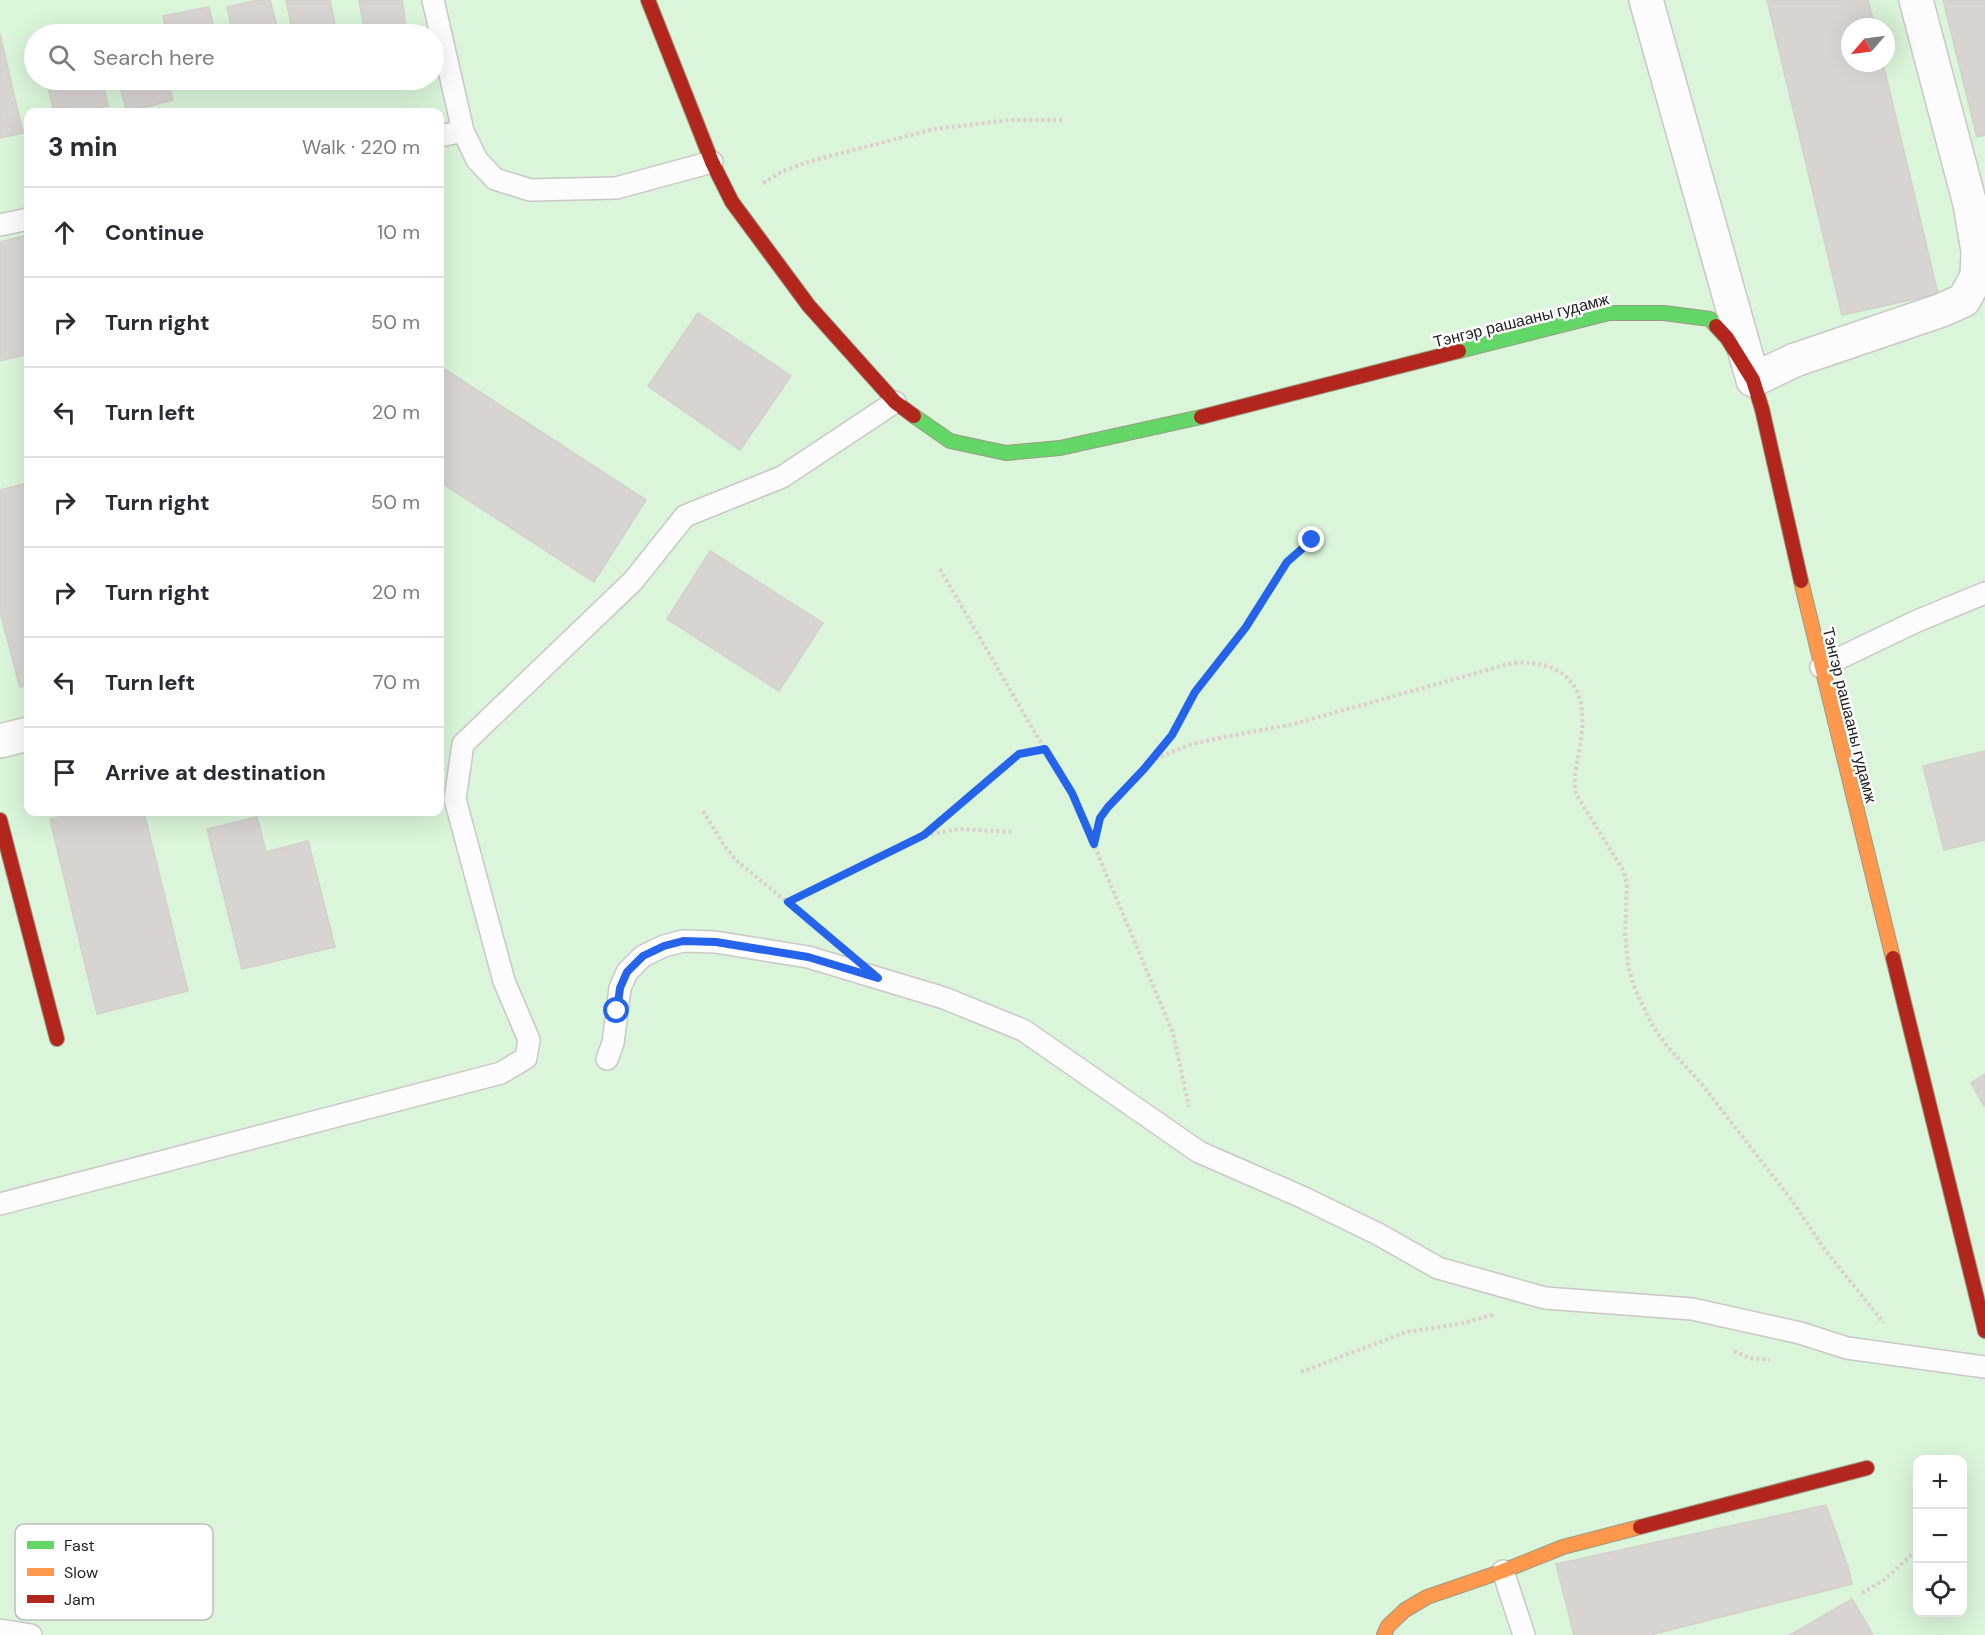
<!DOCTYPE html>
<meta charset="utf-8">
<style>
body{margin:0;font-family:"DM Sans",sans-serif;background:#f7f7f7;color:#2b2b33}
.controls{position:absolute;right:18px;bottom:18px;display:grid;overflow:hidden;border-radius:12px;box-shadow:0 6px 24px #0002}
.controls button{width:54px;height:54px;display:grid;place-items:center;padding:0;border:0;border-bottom:2px solid #e1e1e2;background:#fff;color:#2b2b33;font:30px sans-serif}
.compass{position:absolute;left:1841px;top:18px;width:54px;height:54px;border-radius:50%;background:#fff;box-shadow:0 6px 24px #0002;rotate:242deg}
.stop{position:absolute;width:18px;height:18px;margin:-14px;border:4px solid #2563eb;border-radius:50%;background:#fff}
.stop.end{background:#2563eb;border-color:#fff;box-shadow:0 2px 6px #0008}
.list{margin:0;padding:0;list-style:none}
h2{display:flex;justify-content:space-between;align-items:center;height:78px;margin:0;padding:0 24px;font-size:26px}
h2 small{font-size:20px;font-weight:400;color:#7c7c81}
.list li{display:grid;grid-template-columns:39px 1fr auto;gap:18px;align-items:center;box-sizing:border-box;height:90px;padding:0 24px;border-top:2px solid #e1e1e2}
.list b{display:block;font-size:22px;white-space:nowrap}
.list em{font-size:20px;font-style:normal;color:#7c7c81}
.icon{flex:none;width:33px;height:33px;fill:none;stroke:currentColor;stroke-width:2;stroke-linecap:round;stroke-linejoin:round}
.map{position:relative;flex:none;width:1985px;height:1635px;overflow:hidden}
.search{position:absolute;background:#fff;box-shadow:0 6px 24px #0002;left:24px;top:24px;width:420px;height:66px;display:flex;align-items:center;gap:15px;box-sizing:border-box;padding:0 21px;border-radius:33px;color:#7c7c81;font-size:22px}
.panel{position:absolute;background:#fff;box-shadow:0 6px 24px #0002;left:24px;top:108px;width:420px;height:708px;border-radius:12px}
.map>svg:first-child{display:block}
.park{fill:#daf5da;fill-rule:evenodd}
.building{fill:#d7d4d2;stroke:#d3d0cc;stroke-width:1.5}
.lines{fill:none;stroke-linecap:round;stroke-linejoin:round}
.lane-casing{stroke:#c9c8c7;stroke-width:24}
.street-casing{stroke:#c9c8c7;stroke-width:36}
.fast-casing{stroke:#999a82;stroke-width:16}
.slow-casing{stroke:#999a82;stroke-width:16}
.jam-casing{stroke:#999a82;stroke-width:16}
.path{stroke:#dccecd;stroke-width:4;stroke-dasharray:3 3;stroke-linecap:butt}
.lane{stroke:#fdfcfc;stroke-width:21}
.street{stroke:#fdfcfc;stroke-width:33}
.fast{stroke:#63d668;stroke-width:14}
.slow{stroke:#ff974d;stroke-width:14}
.jam{stroke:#b3261e;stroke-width:14}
.route{stroke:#2563eb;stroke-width:8}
.labels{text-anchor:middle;stroke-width:5;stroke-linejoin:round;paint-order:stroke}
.street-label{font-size:16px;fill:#222;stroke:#fff}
.key{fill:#fff;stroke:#bdbdbd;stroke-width:1.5}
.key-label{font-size:16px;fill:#222}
</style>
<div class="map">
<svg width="1985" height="1635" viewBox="0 0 1985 1635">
<rect width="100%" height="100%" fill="#f0eeeb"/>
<path class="park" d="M0,0H1985V1635H0ZM1850,27H1886V63H1850ZM34,34H434V80H34ZM28,112H440V812H28ZM1918,1460H1962V1612H1918Z"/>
<path class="building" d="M257,0H270L279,34H233L227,7Z
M286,0H330L337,34H293Z
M359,0H402L406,27L365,33Z
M1767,0H1868L1875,27H1850V63H1883L1938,294L1842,315Z
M1943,0H1985V135L1977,137Z
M209,7L215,34H167L163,16Z
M0,34L23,133L0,138Z
M46,80H102L108,106L80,112H54Z
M118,80H168L173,100L127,112Z
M28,235V354L0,361V242Z
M698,313L791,376L740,450L648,386Z
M443,368L646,500L594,582L440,482V373Z
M28,483V685L20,687L0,612V490Z
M710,551L823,623L779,691L667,619Z
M1985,751V840L1944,850L1923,766Z
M81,812H144L188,991L97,1014L50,819Z
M257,817L266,852L308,841L335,947L242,969L207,829Z
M1985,1074V1105L1984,1106L1971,1083Z
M1826,1505L1848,1567L1852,1584L1650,1635H1574L1556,1564Z
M1852,1599L1873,1635H1790Z"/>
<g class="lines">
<defs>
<path id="lane" d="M433,0L463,131L477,160L495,179L530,190L616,188L712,162
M440,136L463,131
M0,225L28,219
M1821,667L1917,621L1985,593
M607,1059L613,1043L620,988L627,972L643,956L664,946L683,941L715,942L808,957L944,998L1023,1030L1199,1152L1302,1197L1378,1234L1438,1268L1545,1298L1692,1309L1800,1333L1847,1348L1985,1367
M0,1204L501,1073L526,1058L529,1040L504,981L455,799L463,744L633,581L685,516L782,477L895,402
M1503,1571L1524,1635
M0,1630L31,1635"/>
<path id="street" d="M1646,0L1753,380L1795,360L1942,310L1964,300L1977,276L1978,251L1970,204L1916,0
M0,741L28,734"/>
<path id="fast" d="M1459,351L1609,313H1664L1710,319L1716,326
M914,416L950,441L1006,453L1060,448L1201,417"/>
<path id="slow" d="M1801,581L1893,958
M1384,1635L1388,1626L1405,1610L1427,1597L1503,1571L1563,1547L1640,1527"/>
<path id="jam" d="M648,0L712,162L732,202L809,306L895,402L914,416
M1716,326L1727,338L1753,380L1762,409L1801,581
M1201,417L1459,351
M0,820L57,1039
M1893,958L1985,1331
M1640,1527L1867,1468"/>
</defs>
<use href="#lane" class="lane-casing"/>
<use href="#street" class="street-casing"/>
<use href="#fast" class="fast-casing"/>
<use href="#slow" class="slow-casing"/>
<use href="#jam" class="jam-casing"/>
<path class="path" d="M763,183L783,171L811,161L934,129L1010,120H1062
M940,569L1031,726L1072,793L1173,1033L1189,1107
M1150,761L1172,735L1195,692L1246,627L1287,562L1312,539
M703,811L725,847L738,862L818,927
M925,835L959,829L1013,832
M1093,844L1100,818L1108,807L1144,769L1156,759L1174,751L1189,745L1219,738L1294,724L1512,663C1565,659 1589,687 1581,739C1579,757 1572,776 1576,794L1623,870L1627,883L1625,934L1628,966L1635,989L1652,1025L1666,1045L1700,1082L1759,1158L1793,1202L1825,1250L1884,1323
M788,902L924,835L1019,754L1045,749
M1734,1351L1749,1358L1770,1360
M1301,1372L1406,1332L1459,1324L1493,1315
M1862,1593L1884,1580L1918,1549"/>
<use href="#lane" class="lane"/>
<use href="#street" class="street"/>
<use href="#fast" class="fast"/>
<use href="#slow" class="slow"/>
<use href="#jam" class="jam"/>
</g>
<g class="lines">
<path class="route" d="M617,1011L620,988L627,972L643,956L664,946L683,941L716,942L808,957L878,978L788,902L924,835L1019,754L1045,749L1072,793L1094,844L1100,818L1108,807L1144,769L1172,735L1195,692L1246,627L1287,562L1312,540"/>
</g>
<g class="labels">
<g class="street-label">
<text transform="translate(1521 320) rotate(-14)" y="6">Тэнгэр рашааны гудамж</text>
<text transform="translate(1850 715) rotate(76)" y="6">Тэнгэр рашааны гудамж</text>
</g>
</g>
<rect x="15" y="1524" width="198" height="96" rx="9" class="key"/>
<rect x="27" y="1541" width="27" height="8" fill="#63d668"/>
<rect x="27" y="1568" width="27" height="8" fill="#ff974d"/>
<rect x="27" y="1595" width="27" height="8" fill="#b3261e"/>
<g class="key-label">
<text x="64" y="1551">Fast</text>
<text x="64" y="1578">Slow</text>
<text x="64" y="1605">Jam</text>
</g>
</svg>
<div class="controls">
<button>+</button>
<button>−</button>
<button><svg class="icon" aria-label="locate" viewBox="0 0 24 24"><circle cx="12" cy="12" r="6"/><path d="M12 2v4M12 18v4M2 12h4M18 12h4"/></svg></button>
</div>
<svg class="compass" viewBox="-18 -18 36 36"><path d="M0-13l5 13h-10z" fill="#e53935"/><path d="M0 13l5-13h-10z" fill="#7c7c81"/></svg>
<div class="stop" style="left:617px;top:1011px"></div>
<div class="stop end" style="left:1312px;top:540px"></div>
<div class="search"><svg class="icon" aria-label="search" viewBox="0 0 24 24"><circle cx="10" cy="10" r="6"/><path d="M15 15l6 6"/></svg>Search here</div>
<section class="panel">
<h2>3 min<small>Walk · 220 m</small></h2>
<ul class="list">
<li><svg class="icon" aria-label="ahead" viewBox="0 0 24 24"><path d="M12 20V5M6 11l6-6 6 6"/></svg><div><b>Continue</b></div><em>10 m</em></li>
<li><svg class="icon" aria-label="right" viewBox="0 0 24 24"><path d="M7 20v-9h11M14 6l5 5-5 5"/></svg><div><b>Turn right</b></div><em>50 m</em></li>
<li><svg class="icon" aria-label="left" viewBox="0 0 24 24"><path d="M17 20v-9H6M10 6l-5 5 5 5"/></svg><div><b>Turn left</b></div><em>20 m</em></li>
<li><svg class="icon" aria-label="right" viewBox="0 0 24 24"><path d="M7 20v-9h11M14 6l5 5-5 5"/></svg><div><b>Turn right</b></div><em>50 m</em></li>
<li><svg class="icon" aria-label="right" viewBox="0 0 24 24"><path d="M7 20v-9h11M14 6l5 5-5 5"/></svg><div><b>Turn right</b></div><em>20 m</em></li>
<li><svg class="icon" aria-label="left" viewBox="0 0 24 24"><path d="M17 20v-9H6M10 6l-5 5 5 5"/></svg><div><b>Turn left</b></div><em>70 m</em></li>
<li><svg class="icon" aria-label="arrive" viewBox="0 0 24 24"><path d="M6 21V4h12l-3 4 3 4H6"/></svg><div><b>Arrive at destination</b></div></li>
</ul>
</section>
</div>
